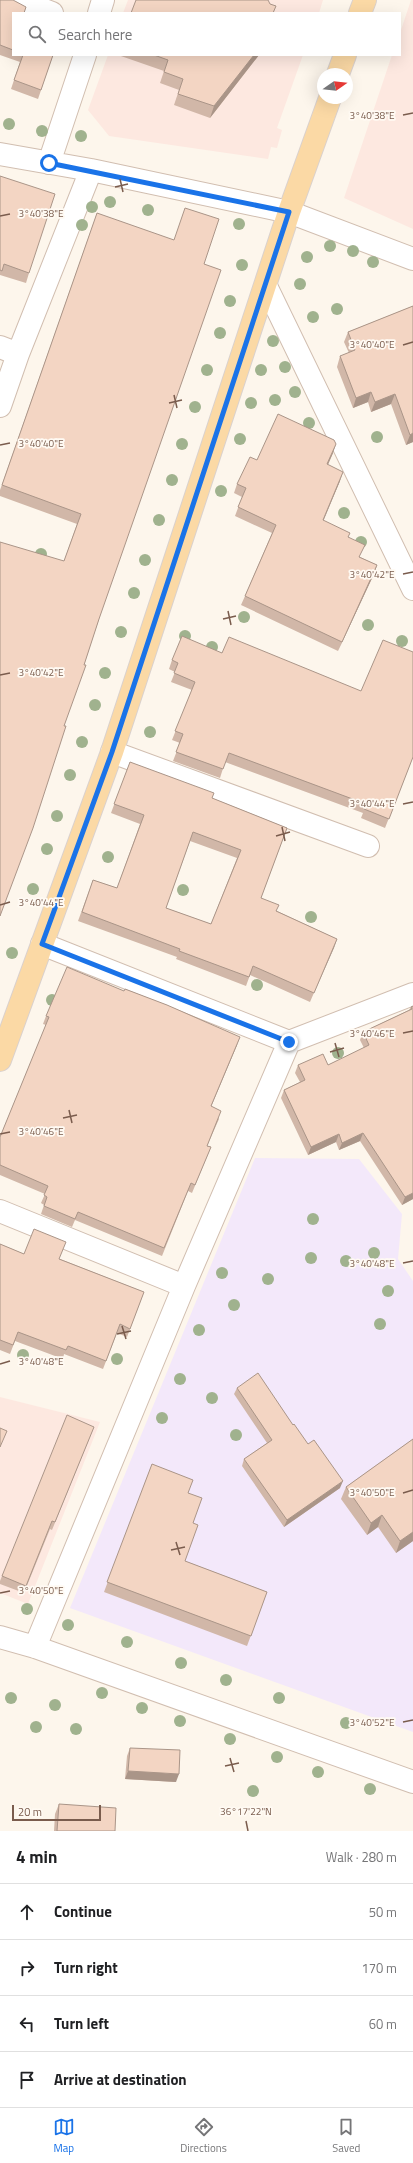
<!DOCTYPE html>
<meta charset="utf-8">
<style>
body{margin:0;font-family:"Titillium Web",sans-serif;background:#f2f2f2;color:#202124}
.compass{position:absolute;left:317px;top:68px;width:36px;height:36px;border-radius:50%;background:#fff;box-shadow:0 4px 16px #0002;rotate:76deg}
.scale{position:absolute;left:12px;bottom:10px;width:89px;box-sizing:border-box;padding-left:4px;border:2px solid #7a5c4d;border-top:0;font-size:11px;line-height:14px;white-space:nowrap;color:#7a5c4d;-webkit-text-stroke:3px #fffaf3;paint-order:stroke}
.stop{position:absolute;width:12px;height:12px;margin:-9px;border:3px solid #1a73e8;border-radius:50%;background:#fff}
.stop.end{background:#1a73e8;border-color:#fff;box-shadow:0 1px 4px #0008}
.list{margin:0;padding:0;list-style:none}
h2{display:flex;justify-content:space-between;align-items:center;height:52px;margin:0;padding:0 16px;font-size:17px}
h2 small{font-size:13px;font-weight:400;color:#757577}
.list li{display:grid;grid-template-columns:26px 1fr auto;gap:12px;align-items:center;box-sizing:border-box;height:56px;padding:0 16px;border-top:1px solid #e0e0e0}
.list b{display:block;font-size:15px;white-space:nowrap}
.list em{font-size:13px;font-style:normal;color:#757577}
.icon{flex:none;width:22px;height:22px;fill:none;stroke:currentColor;stroke-width:2;stroke-linecap:round;stroke-linejoin:round}
.map{position:relative;flex:none;width:413px;height:1831px;overflow:hidden}
.search{position:absolute;background:#fff;box-shadow:0 4px 16px #0002;left:12px;right:12px;top:12px;height:44px;display:flex;align-items:center;gap:10px;box-sizing:border-box;padding:0 14px;border-radius:0px;color:#757577;font-size:15px}
.sheet{height:276px;background:#fff}
nav{display:flex;justify-content:space-around;align-items:center;box-sizing:border-box;height:56px;border-top:1px solid #e0e0e0;background:#fff;font-size:11px;color:#757577}
nav a{display:grid;justify-items:center;gap:2px}
nav .on{color:#1a73e8}
.map>svg:first-child{display:block}
.commercial{fill:#fde8e0}
.education{fill:#f3e8fa}
.lines{fill:none;stroke-linecap:round;stroke-linejoin:round}
.minor-casing{stroke:#d1beb0;stroke-width:24}
.major-casing{stroke:#dad1cd;stroke-width:24}
.minor{stroke:#fff;stroke-width:22}
.major{stroke:#fbd9a5;stroke-width:22}
.tree{fill:#a0b28e}
.wall{fill:#d1b7a8;fill-rule:evenodd}
.shaded-wall{fill:#aa9588}
.building{fill:#f3d5c3;stroke:#aa9588;fill-rule:evenodd}
.route{stroke:#1a73e8;stroke-width:5}
.ticks{fill:none;stroke:#7a5c4d;stroke-width:1.5}
.ticks-label{font-size:10px;text-anchor:middle;fill:#7a5c4d;stroke:#fffaf3;stroke-width:3.5;stroke-linejoin:round;paint-order:stroke}
</style>
<div class="map">
<svg width="413" height="1831" viewBox="0 0 413 1831">
<rect width="100%" height="100%" fill="#fdf6ec"/>
<path class="commercial" d="M128,0H323L319,13H123Z
M411,0H413V229L344,198L392,55H400V33Z
M108,55H303L277,128L282,130L277,148L271,147L268,159L109,136L88,110Z
M0,1397L100,1422L28,1604L0,1593Z"/>
<path class="education" d="M255,1158L359,1159L402,1214L398,1259L413,1281V1732L70,1608Z"/>
<g class="lines">
<defs>
<path id="minor" d="M18,0L52,13
M99,13L103,0
M0,154L91,170L289,212L413,259
M49,163L85,55
M266,286L413,589
M0,347L18,354
M0,406L18,354L91,170
M112,752L368,846
M42,944L289,1042
M0,1211L184,1286
M0,1637L35,1647L413,1782
M35,1647L184,1286L289,1042L413,994"/>
<path id="major" d="M360,13L365,0
M338,74L345,55
M0,1060L112,752L289,212L330,98"/>
</defs>
<use href="#minor" class="minor-casing"/>
<use href="#major" class="major-casing"/>
<use href="#minor" class="minor"/>
<use href="#major" class="major"/>
</g>
<g class="tree">
<circle cx="9" cy="124" r="6"/>
<circle cx="42" cy="131" r="6"/>
<circle cx="81" cy="136" r="6"/>
<circle cx="110" cy="202" r="6"/>
<circle cx="92" cy="207" r="6"/>
<circle cx="148" cy="210" r="6"/>
<circle cx="239" cy="224" r="6"/>
<circle cx="82" cy="225" r="6"/>
<circle cx="330" cy="246" r="6"/>
<circle cx="353" cy="251" r="6"/>
<circle cx="307" cy="257" r="6"/>
<circle cx="373" cy="262" r="6"/>
<circle cx="242" cy="265" r="6"/>
<circle cx="300" cy="284" r="6"/>
<circle cx="230" cy="301" r="6"/>
<circle cx="337" cy="309" r="6"/>
<circle cx="313" cy="317" r="6"/>
<circle cx="220" cy="333" r="6"/>
<circle cx="273" cy="341" r="6"/>
<circle cx="285" cy="367" r="6"/>
<circle cx="207" cy="370" r="6"/>
<circle cx="261" cy="370" r="6"/>
<circle cx="295" cy="392" r="6"/>
<circle cx="275" cy="400" r="6"/>
<circle cx="251" cy="403" r="6"/>
<circle cx="195" cy="407" r="6"/>
<circle cx="309" cy="423" r="6"/>
<circle cx="377" cy="437" r="6"/>
<circle cx="240" cy="439" r="6"/>
<circle cx="182" cy="444" r="6"/>
<circle cx="172" cy="480" r="6"/>
<circle cx="221" cy="491" r="6"/>
<circle cx="344" cy="513" r="6"/>
<circle cx="159" cy="520" r="6"/>
<circle cx="361" cy="542" r="6"/>
<circle cx="41" cy="554" r="6"/>
<circle cx="145" cy="560" r="6"/>
<circle cx="134" cy="593" r="6"/>
<circle cx="244" cy="617" r="6"/>
<circle cx="368" cy="625" r="6"/>
<circle cx="121" cy="632" r="6"/>
<circle cx="185" cy="636" r="6"/>
<circle cx="402" cy="641" r="6"/>
<circle cx="212" cy="647" r="6"/>
<circle cx="105" cy="673" r="6"/>
<circle cx="95" cy="705" r="6"/>
<circle cx="150" cy="732" r="6"/>
<circle cx="82" cy="742" r="6"/>
<circle cx="70" cy="775" r="6"/>
<circle cx="57" cy="816" r="6"/>
<circle cx="47" cy="849" r="6"/>
<circle cx="108" cy="857" r="6"/>
<circle cx="33" cy="889" r="6"/>
<circle cx="183" cy="890" r="6"/>
<circle cx="311" cy="917" r="6"/>
<circle cx="12" cy="953" r="6"/>
<circle cx="257" cy="985" r="6"/>
<circle cx="52" cy="1000" r="6"/>
<circle cx="338" cy="1053" r="6"/>
<circle cx="313" cy="1219" r="6"/>
<circle cx="374" cy="1253" r="6"/>
<circle cx="311" cy="1258" r="6"/>
<circle cx="346" cy="1261" r="6"/>
<circle cx="222" cy="1273" r="6"/>
<circle cx="268" cy="1279" r="6"/>
<circle cx="388" cy="1291" r="6"/>
<circle cx="234" cy="1305" r="6"/>
<circle cx="380" cy="1324" r="6"/>
<circle cx="199" cy="1330" r="6"/>
<circle cx="23" cy="1355" r="6"/>
<circle cx="117" cy="1359" r="6"/>
<circle cx="180" cy="1379" r="6"/>
<circle cx="212" cy="1398" r="6"/>
<circle cx="162" cy="1418" r="6"/>
<circle cx="236" cy="1435" r="6"/>
<circle cx="27" cy="1609" r="6"/>
<circle cx="68" cy="1625" r="6"/>
<circle cx="127" cy="1642" r="6"/>
<circle cx="181" cy="1663" r="6"/>
<circle cx="226" cy="1680" r="6"/>
<circle cx="102" cy="1693" r="6"/>
<circle cx="11" cy="1698" r="6"/>
<circle cx="279" cy="1698" r="6"/>
<circle cx="55" cy="1705" r="6"/>
<circle cx="142" cy="1708" r="6"/>
<circle cx="180" cy="1721" r="6"/>
<circle cx="346" cy="1723" r="6"/>
<circle cx="36" cy="1727" r="6"/>
<circle cx="76" cy="1729" r="6"/>
<circle cx="230" cy="1739" r="6"/>
<circle cx="277" cy="1757" r="6"/>
<circle cx="318" cy="1772" r="6"/>
<circle cx="370" cy="1789" r="6"/>
<circle cx="253" cy="1791" r="6"/>
</g>
<path class="wall" d="M0,0L13,13V55H53L38,99L11,89L20,62L0,55Z
M118,55H259L210,118L174,105L179,90L160,83L164,71Z
M0,176L29,273L26,283L0,275Z
M97,213L204,264L99,619L64,726V561L77,524L0,496V490Z
M413,306V442L406,445L391,404L371,412L368,402L353,408L337,367L340,356L349,353L344,342L348,332Z
M333,453L328,465L340,481L323,520L349,537L360,557L377,565L374,574L338,651L241,605L245,596L272,533L235,516L242,497L234,493L237,484L257,460Z
M172,660L413,757L385,828L361,818L363,813L225,762L220,778L173,761L180,743L172,740L192,690L171,682L175,672L169,669Z
M130,762L212,798L287,828L261,898L277,911L337,939L310,1002L250,975L246,986L176,959L177,957L78,921L93,880L117,888L140,824L111,813ZM190,841L237,858L211,924L166,908Z
M413,1006V1199L402,1205L360,1141L339,1150L336,1142L308,1155L281,1098L284,1090L300,1082L295,1073L298,1065H328L364,1048L360,1040L363,1032L409,1010L411,1007Z
M46,1016L237,1045L211,1106L219,1119L207,1146L211,1147L192,1193L188,1191L162,1256L75,1220L72,1227L41,1214L44,1205L41,1203L45,1194L0,1175V1137L46,1025L43,1024Z
M0,1244L24,1254L60,1259L144,1292L127,1337L117,1333L103,1369L64,1354L63,1359L15,1341L10,1354L0,1350Z
M237,1388L308,1444L340,1488L284,1527L242,1466L244,1459L267,1443L234,1394Z
M94,1427L52,1530L50,1529L24,1593L0,1584V1581L2,1576Z
M413,1439V1541L396,1553L378,1527L367,1535L341,1499L346,1487Z
M152,1464L188,1493L193,1523L185,1561L267,1592L247,1646L104,1592Z
M130,1748L176,1782L125,1779L127,1756Z
M59,1804L115,1831H54L55,1814Z"/>
<path class="shaded-wall" d="M254,55H259L210,118L214,106Z
M371,392L368,402L353,408L356,398Z
M395,394L391,404L371,412L375,402Z
M413,433V442L406,445L410,435Z
M336,444L333,453L324,473L327,464Z
M343,472L340,481L320,529L323,520Z
M377,565L374,574L338,651L342,642Z
M337,939L334,948L310,1002L314,993Z
M240,1037L237,1045L208,1114L211,1106Z
M363,1133L360,1141L339,1150L342,1143Z
M339,1134L336,1142L308,1155L311,1147Z
M413,1193V1199L402,1205L405,1197Z
M343,1481L340,1488L284,1527L287,1520Z
M382,1515L378,1527L367,1535L371,1523Z
M413,1532V1541L396,1553L400,1541Z
M128,1771L179,1774L176,1782L125,1779Z"/>
<path class="building" d="M0,0H13L26,7L24,13H13V50L0,45Z
M136,0H268L270,4L276,6L273,13H131Z
M23,55H53L41,90L14,80Z
M154,55H254L214,106L178,94L183,79L164,72L168,60Z
M0,176L55,194L29,273L4,264L2,271L0,270Z
M185,208L219,219L204,264L221,270L99,619L84,665H86L64,726H66L33,828L0,916V542L64,561L81,514L2,485L97,213L174,240Z
M413,306V433L410,435L395,394L375,402L371,392L356,398L340,356L355,350L348,332Z
M278,414L334,440L336,444L327,464L343,472L323,520L350,533L348,537L365,545L359,557L377,565L342,642L245,596L276,525L238,507L246,488L237,484L250,457L257,460Z
M182,636L222,653L229,637L361,691L383,640L413,652V757L389,819L364,809L366,804L229,753L223,769L176,752L183,734L175,731L195,682L174,673L178,663L172,660Z
M130,762L214,793L212,798L287,828L261,898L279,905L276,911L337,939L314,993L253,966L249,977L179,951L180,949L82,912L93,880L117,888L144,815L114,804ZM193,832L241,850L211,924L166,908Z
M67,967L124,991L125,989L167,1005L240,1037L211,1106L221,1111L207,1146L211,1147L195,1185L191,1183L164,1248L78,1212L75,1219L44,1206L47,1197L44,1195L48,1186L0,1165V1137L49,1017L46,1016Z
M413,1006V1193L405,1197L363,1133L342,1143L339,1134L311,1147L284,1090L305,1080L298,1065L323,1054L328,1065L369,1045L363,1032L412,1009L411,1007Z
M34,1229L66,1242L59,1259L144,1292L130,1329L120,1324L106,1361L68,1346L66,1350L18,1332L13,1345L0,1340V1244L24,1254Z
M258,1373L293,1425L294,1424L308,1444L314,1440L343,1481L287,1520L244,1459L272,1440L237,1388Z
M67,1415L94,1427L55,1522L52,1521L26,1586L2,1576Z
M0,1428L7,1431L0,1447Z
M413,1439V1532L400,1541L382,1515L371,1523L346,1487Z
M152,1464L193,1480L188,1493L202,1498L193,1523L198,1525L185,1561L267,1592L251,1636L107,1582Z
M130,1748L180,1750L179,1774L128,1771Z
M59,1804L116,1808L115,1831H57Z"/>
<g class="lines">
<path class="route" d="M49,163L289,212L112,752L42,944L289,1042"/>
</g>
<path class="ticks" d="M403,115L413,113M120,179L123,192M115,187L128,184M0,216L10,214M403,345L413,342M174,395L177,408M169,403L182,400M0,445L10,443M403,574L413,572M228,611L231,625M223,619L236,616M0,675L10,673M403,804L413,802M282,827L285,841M276,836L290,832M0,905L10,902M403,1033L413,1031M335,1043L339,1057M330,1052L344,1048M69,1110L72,1123M63,1118L77,1115M0,1134L10,1132M403,1263L413,1261M122,1326L126,1339M117,1334L131,1331M0,1364L10,1361M403,1493L413,1490M176,1542L180,1555M171,1550L185,1547M0,1593L10,1591M403,1722L413,1720M230,1758L234,1772M225,1766L239,1763M246,1821L248,1831"/>
<g class="ticks-label">
<text x="372" y="119">3°40'38"E</text>
<text x="41" y="217">3°40'38"E</text>
<text x="372" y="348">3°40'40"E</text>
<text x="41" y="447">3°40'40"E</text>
<text x="372" y="578">3°40'42"E</text>
<text x="41" y="676">3°40'42"E</text>
<text x="372" y="807">3°40'44"E</text>
<text x="41" y="906">3°40'44"E</text>
<text x="372" y="1037">3°40'46"E</text>
<text x="41" y="1135">3°40'46"E</text>
<text x="372" y="1267">3°40'48"E</text>
<text x="41" y="1365">3°40'48"E</text>
<text x="372" y="1496">3°40'50"E</text>
<text x="41" y="1594">3°40'50"E</text>
<text x="372" y="1726">3°40'52"E</text>
<text x="246" y="1815">36°17'22"N</text>
</g>
</svg>
<svg class="compass" viewBox="-18 -18 36 36"><path d="M0-13l5 13h-10z" fill="#e53935"/><path d="M0 13l5-13h-10z" fill="#757577"/></svg>
<div class="scale">20 m</div>
<div class="stop" style="left:49px;top:163px"></div>
<div class="stop end" style="left:289px;top:1042px"></div>
<div class="search"><svg class="icon" aria-label="search" viewBox="0 0 24 24"><circle cx="10" cy="10" r="6"/><path d="M15 15l6 6"/></svg>Search here</div>
</div>
<section class="sheet">
<h2>4 min<small>Walk · 280 m</small></h2>
<ul class="list">
<li><svg class="icon" aria-label="ahead" viewBox="0 0 24 24"><path d="M12 20V5M6 11l6-6 6 6"/></svg><div><b>Continue</b></div><em>50 m</em></li>
<li><svg class="icon" aria-label="right" viewBox="0 0 24 24"><path d="M7 20v-9h11M14 6l5 5-5 5"/></svg><div><b>Turn right</b></div><em>170 m</em></li>
<li><svg class="icon" aria-label="left" viewBox="0 0 24 24"><path d="M17 20v-9H6M10 6l-5 5 5 5"/></svg><div><b>Turn left</b></div><em>60 m</em></li>
<li><svg class="icon" aria-label="arrive" viewBox="0 0 24 24"><path d="M6 21V4h12l-3 4 3 4H6"/></svg><div><b>Arrive at destination</b></div></li>
</ul>
</section>
<nav>
<a class="on"><svg class="icon" aria-label="map" viewBox="0 0 24 24"><path d="M3 6l6-2 6 2 6-2v14l-6 2-6-2-6 2zM9 4v14M15 6v14"/></svg>Map</a>
<a><svg class="icon" aria-label="directions" viewBox="0 0 24 24"><path d="M12 3l9 9-9 9-9-9zM9 14v-3h6M13 9l2 2-2 2"/></svg>Directions</a>
<a><svg class="icon" aria-label="saved" viewBox="0 0 24 24"><path d="M7 4h10v16l-5-4-5 4z"/></svg>Saved</a>
</nav>
